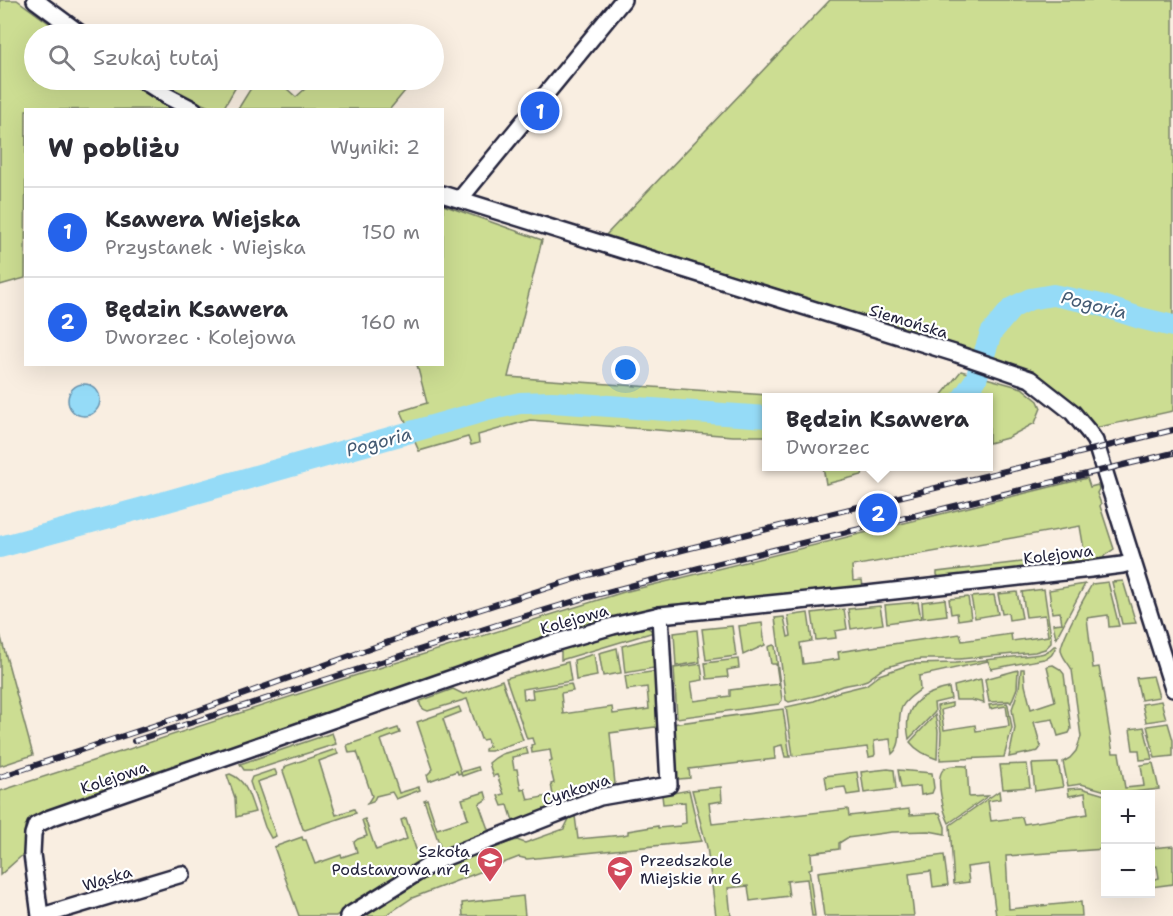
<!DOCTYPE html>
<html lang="pl">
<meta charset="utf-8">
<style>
:root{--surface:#fff;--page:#f7f7f7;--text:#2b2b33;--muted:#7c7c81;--line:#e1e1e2;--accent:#2563eb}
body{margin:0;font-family:"Shantell Sans",sans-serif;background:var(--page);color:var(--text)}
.controls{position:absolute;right:18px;bottom:18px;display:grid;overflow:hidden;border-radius:0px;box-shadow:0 6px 24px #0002}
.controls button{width:54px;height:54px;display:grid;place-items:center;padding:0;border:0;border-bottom:2px solid var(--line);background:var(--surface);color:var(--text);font:30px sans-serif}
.you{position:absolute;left:626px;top:370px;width:21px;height:21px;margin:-15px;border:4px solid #fff;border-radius:50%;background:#1a73e8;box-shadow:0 0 0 9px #1a73e833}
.badge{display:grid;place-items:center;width:39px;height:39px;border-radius:50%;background:var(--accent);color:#fff;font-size:20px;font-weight:700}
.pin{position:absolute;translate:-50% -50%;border:3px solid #fff;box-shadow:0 2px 6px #0006}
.popup{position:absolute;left:762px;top:393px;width:231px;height:78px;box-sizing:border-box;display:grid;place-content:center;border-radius:0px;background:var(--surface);filter:drop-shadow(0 2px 4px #0005);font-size:20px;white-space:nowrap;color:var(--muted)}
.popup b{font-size:22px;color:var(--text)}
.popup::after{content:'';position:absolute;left:50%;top:100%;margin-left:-12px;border:12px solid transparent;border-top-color:var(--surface)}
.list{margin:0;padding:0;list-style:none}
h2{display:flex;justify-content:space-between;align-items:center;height:78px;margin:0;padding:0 24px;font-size:26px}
h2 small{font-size:20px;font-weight:400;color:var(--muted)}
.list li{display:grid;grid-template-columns:39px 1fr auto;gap:18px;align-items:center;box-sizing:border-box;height:90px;padding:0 24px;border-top:2px solid var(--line)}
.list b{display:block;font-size:22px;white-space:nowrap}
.list p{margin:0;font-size:20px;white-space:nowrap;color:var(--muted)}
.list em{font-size:20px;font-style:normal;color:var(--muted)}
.icon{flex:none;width:33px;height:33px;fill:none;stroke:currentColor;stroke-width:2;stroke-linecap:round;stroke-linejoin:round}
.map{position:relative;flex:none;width:1173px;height:916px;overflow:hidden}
.search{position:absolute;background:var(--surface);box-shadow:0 6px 24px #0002;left:24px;top:24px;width:420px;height:66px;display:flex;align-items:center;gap:15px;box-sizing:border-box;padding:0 21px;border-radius:33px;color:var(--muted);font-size:22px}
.panel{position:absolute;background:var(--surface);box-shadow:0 6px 24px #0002;left:24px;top:108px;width:420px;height:258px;border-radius:0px}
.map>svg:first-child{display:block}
.green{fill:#ccdd92;stroke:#778066;stroke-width:1.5}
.water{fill:#95dbf7;stroke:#6791ac;stroke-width:1.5}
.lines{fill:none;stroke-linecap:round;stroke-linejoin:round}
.river{stroke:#95dbf7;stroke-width:22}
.minor-casing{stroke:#22223b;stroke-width:20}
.minor{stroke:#fff;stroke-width:15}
.rail-casing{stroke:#22223b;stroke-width:6}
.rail{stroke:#fff;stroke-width:4;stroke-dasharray:11;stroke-linecap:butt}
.labels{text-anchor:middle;stroke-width:4.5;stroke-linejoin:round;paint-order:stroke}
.street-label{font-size:16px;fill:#22223b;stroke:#fff}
.poi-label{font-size:16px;fill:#22223b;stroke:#fff;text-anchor:end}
.water-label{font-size:18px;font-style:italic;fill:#445a73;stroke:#fff}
</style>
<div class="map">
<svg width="1173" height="916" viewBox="0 0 1173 916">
<rect width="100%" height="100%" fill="#f9eee1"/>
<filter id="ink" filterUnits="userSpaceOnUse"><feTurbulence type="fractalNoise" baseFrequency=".0167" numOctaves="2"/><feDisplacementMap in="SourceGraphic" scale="12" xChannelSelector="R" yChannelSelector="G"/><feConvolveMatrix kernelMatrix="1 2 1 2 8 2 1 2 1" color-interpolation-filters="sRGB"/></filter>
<g filter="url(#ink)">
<g class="green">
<polygon points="0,0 17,0 64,34 34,34 34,80 126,80 170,109 26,110 25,278 0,285"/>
<polygon points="830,0 1173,0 1173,411 1095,428 1032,376 998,359 606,235"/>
<polygon points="185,80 240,80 223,109 214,109 169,90"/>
<polygon points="256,80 277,80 296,97 315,80 414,80 390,109 238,109"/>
<polygon points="443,205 542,240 508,377 795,397 767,398 767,436 733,436 530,420 478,435 479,443 471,445 468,437 419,451 401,411 427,403 417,365 442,364"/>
<polygon points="961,371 1022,388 1038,401 1041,408 1035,423 1007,438 989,443 989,398 940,397"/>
<polygon points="823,467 823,466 868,467 864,468 862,475 826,484"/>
<polygon points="1087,478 1090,487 1098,485 1099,489 1097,493 1101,504 1100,506 1114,549 1104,556 1104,562 1037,569 1037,561 1085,555 1080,526 852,566 853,581 862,580 863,587 695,604 120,788 30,820 25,826 26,852 0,875 0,791 363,673 624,592"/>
<polygon points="1030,561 1031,569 941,579 937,575 937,572"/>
<polygon points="1123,581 1136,623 1122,624 1112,582"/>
<path d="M1108 582 1119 626 1109 627 1108 615 1087 618 1093 668 1099 667 1113 753H1119L1125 788 1144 786 1141 765 1153 763 1159 789 1124 793H1113L1081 784 1068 786 1063 762 1070 758 1076 751 1081 737 1072 670C1069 663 1061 657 1061 649 1062 636 1085 597 1092 584Z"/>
<polygon points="1085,584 1056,638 1053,624 1062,623 1060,612 1052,613 1049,590"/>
<polygon points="1044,589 1051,637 1051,643 1045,649 1035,652 960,659 922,659 907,661 884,668 867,680 858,683 842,686 819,695 789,702 786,700 775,618 784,617 788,637 791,636 788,616 808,613 812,641 800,643 803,664 839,659 838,652 960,634 962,641 1011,634 1012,641 1048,636 1045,615 1026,617 1022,592"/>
<polygon points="1017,592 1022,618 1009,620 1008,613 1002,614 998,594"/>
<polygon points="994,595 998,614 975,618 971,597"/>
<polygon points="968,597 971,618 958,620 957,613 951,614 949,599"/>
<polygon points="945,599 947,615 923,618 922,602"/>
<polygon points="918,602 921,618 887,623 885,605"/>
<polygon points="880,606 883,624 851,629 848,609"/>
<polygon points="844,609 847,629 835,631 836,638 816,640 812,613"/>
<polygon points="762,623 765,645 743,655 739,626"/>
<polygon points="638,625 645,626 654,632 561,660 561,648"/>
<polygon points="732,626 736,656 706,660 702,629"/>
<polygon points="697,630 700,662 676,666 674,633"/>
<polygon points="0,634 33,755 0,766"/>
<polygon points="652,638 654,668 625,673 622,646"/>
<polygon points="773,645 775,646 782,700 779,704 677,718 674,668 701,664 703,680 691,682 694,701 730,696 730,690 779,684 776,664 771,664 768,647"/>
<path d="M1054 646H1056C1053 653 1052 657 1044 659L991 669 988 661 919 676 920 690C913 695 906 699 902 707 895 722 906 742 892 754L890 739 874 741 875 754 874 756 869 757 867 747 793 756 786 707 814 701 838 692 866 685 879 675 911 664 956 663 1033 655C1042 654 1048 653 1054 646Z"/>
<polygon points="617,648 621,673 603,676 599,653"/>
<polygon points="594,654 597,676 576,680 574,660"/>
<polygon points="738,659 739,668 727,670 728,677 707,679 705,663"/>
<polygon points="568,662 571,681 523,689 524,699 533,698 532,690 571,684 573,691 561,693 563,714 612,707 613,714 649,709 647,687 627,690 625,676 657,671 662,732 655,727 610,733 615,784 621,790 442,852 424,800 427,799 437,829 468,819 462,799 485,792 487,799 479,804 489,832 514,824 508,805 502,806 498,796 504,794 497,775 493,776 489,763 495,758 502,754 526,747 528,754 512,757 514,769 517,769 521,790 525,789 528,800 553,795 551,784 554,783 549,762 552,761 550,750 532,753 531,745 534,744 532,738 527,739 506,678"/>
<polygon points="1053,665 1060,669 1064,674 1071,729 1069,733 1058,736 1053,719 1034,722 1041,747 1038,751 1009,757 1015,728 1012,709 1019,688 1021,669 1024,669 1025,685 1031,709 1055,701 1047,666"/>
<polygon points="1018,670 1017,688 1011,703 1009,701 989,702 985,679"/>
<polygon points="1153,676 1159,697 1141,700 1136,678"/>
<polygon points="981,679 984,703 971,700 956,700 954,686"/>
<path d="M502 680 523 740 491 751H485V749L489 746 487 739 482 740 481 739 467 699 428 711C423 710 419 706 420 701L453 689 463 694 467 693Z"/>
<path d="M949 688 951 699 934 703 935 712 909 739C902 706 919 694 949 688Z"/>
<polygon points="1161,701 1166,719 1146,722 1142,704"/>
<polygon points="952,703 952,707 941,710 944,730 975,725 976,731 1009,726 1006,706 990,709 989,705 1007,703 1008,705 1012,728 1004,757 940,760 941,732 937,706"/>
<polygon points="459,707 461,712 443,719 461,772 478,767 479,770 462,776 461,773 458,774 457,771 429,781 427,775 433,769 417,722"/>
<polygon points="783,709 790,757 785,757 782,745 774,747 775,759 689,769 690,778 679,779 677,778 675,772 672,724"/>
<path d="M935 715 938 731 937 759C926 755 917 751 910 742Z"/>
<polygon points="1168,723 1173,740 1173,756 1155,758 1147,726"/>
<polygon points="1144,727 1152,759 1140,760 1139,750 1133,750 1130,729"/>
<polygon points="398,728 400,733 381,740 399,793 419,787 420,790 396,799 392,792 376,796 373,802 367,804 372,796 357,752 349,753 347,745"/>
<polygon points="332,733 336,744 255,770 244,770 240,764"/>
<polygon points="336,749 338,754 319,761 336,815 354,809 356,813 305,830 303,829 283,771 286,766"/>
<polygon points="1058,763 1063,787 1035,791 1032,764"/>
<polygon points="1027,764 1030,787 1003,789 1000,765"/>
<path d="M967 766 969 797 988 796 949 823C944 813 934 776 944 769 950 764 961 766 967 766Z"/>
<polygon points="888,769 894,770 896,789 864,793 861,772"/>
<polygon points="273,770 275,770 277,775 257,782 276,836 271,838 265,827 250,782 252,777"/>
<polygon points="898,770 932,773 934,788 932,793 921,795 920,786 901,788"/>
<polygon points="857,772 860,793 847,795 845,787 827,789 825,776"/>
<path d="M230 774C247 781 249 796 255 812L236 817 235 798 227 775Z"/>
<polygon points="721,787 722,801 709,803 712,824 848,809 849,816 909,809 910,815 940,813 945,827 945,834 929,831 892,832 847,838 839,843 839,849 811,853 812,868 809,869 815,916 812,916 807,879 787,881 789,896 750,901 748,886 728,888 731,916 716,916 707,847 692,790"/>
<polygon points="1081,788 1105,795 1105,849 1006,856 1009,909 1081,902 1082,916 996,916 989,864 967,867 969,882 954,884 950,825 999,791 1000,799 988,801 991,821 1022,817 1024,824 1088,814 1085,793 1069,796 1068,789"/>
<polygon points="689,790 698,830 702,841 527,859 519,857 412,898 385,916 363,916 436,868 463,856 517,840 525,843 564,829 570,817 575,816 578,839 623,835 628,834 628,831 658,826 658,828 680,826 681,824 686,823 685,802 663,804 662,795"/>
<polygon points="406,818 420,862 336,916 299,916 274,847 302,837 303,840 306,840 315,864 341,855 342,857 357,852 354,842 358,839 367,836 362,820 365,819 376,850 407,839 401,820"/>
<polygon points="1173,846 1173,884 1151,887 1151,880 1159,878 1157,866 1151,867 1151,848"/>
<polygon points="944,855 948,885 933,887 931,871 909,874 914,916 824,916 818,872"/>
<polygon points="523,896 525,916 463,916 462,903"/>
</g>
<circle class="water" cx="84" cy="400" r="16"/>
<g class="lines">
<g class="river">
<polyline points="963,398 976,379 991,333 1012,308 1030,299 1053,295 1097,304 1140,318 1173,326"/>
<polyline points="0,547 154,505 488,410 520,403 552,402 767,417"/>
</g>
<g class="minor-casing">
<g id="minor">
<polyline points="35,0 81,34"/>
<polyline points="142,80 167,96 194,110"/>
<polyline points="442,194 957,354 1030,379 1072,412 1088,431 1095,441 1173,689"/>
<polyline points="460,199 623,0"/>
<polyline points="40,916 32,854 33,834 36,825 50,818 547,645 613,626 660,615 867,594 1091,569 1122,565 1133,562"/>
<polyline points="42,916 182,874"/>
<polyline points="348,916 436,861 600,797 669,785 660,615"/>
</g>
</g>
<use href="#minor" class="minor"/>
<g class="rail-casing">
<g id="rail">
<polyline points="134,741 506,622 588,597 699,568 1173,453"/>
<polyline points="0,777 186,715 472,612 588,575 690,548 1173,430"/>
</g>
</g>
<use href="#rail" class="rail"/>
</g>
</g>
<defs>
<g id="school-pin" transform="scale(1.35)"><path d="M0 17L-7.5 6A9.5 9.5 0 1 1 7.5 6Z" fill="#d1495b" stroke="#fff"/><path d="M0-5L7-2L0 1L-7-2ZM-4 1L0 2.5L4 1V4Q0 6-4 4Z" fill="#fff"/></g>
</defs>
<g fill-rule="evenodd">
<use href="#school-pin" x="490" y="860"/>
<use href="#school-pin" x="620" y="869"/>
</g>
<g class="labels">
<g class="street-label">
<text transform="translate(909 321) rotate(17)" y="6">Siemońska</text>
<text transform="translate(1058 554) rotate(-7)" y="6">Kolejowa</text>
<text transform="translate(574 619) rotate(-16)" y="6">Kolejowa</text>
<text transform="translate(114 777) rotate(-19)" y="6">Kolejowa</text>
<text transform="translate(576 789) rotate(-18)" y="6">Cynkowa</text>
<text transform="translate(107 878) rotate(-17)" y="6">Wąska</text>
</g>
<g class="poi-label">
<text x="470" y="857">Szkoła<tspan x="470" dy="18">Podstawowa nr 4</tspan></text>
<text x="640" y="866" text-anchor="start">Przedszkole<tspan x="640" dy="18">Miejskie nr 6</tspan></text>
</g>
<g class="water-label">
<text transform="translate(1094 305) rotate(14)" y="6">Pogoria</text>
<text transform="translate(379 442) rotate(-15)" y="6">Pogoria</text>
</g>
</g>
</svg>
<div class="controls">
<button>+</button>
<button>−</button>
</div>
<div class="you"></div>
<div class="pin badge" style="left:540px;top:111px">1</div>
<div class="pin badge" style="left:878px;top:513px">2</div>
<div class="popup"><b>Będzin Ksawera</b>Dworzec</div>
<div class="search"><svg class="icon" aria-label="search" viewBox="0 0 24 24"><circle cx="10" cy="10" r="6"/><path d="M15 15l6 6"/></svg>Szukaj tutaj</div>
<section class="panel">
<h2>W pobliżu<small>Wyniki: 2</small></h2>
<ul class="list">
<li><span class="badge">1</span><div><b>Ksawera Wiejska</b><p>Przystanek · Wiejska</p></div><em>150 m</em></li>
<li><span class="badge">2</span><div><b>Będzin Ksawera</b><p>Dworzec · Kolejowa</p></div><em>160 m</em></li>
</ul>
</section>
</div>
